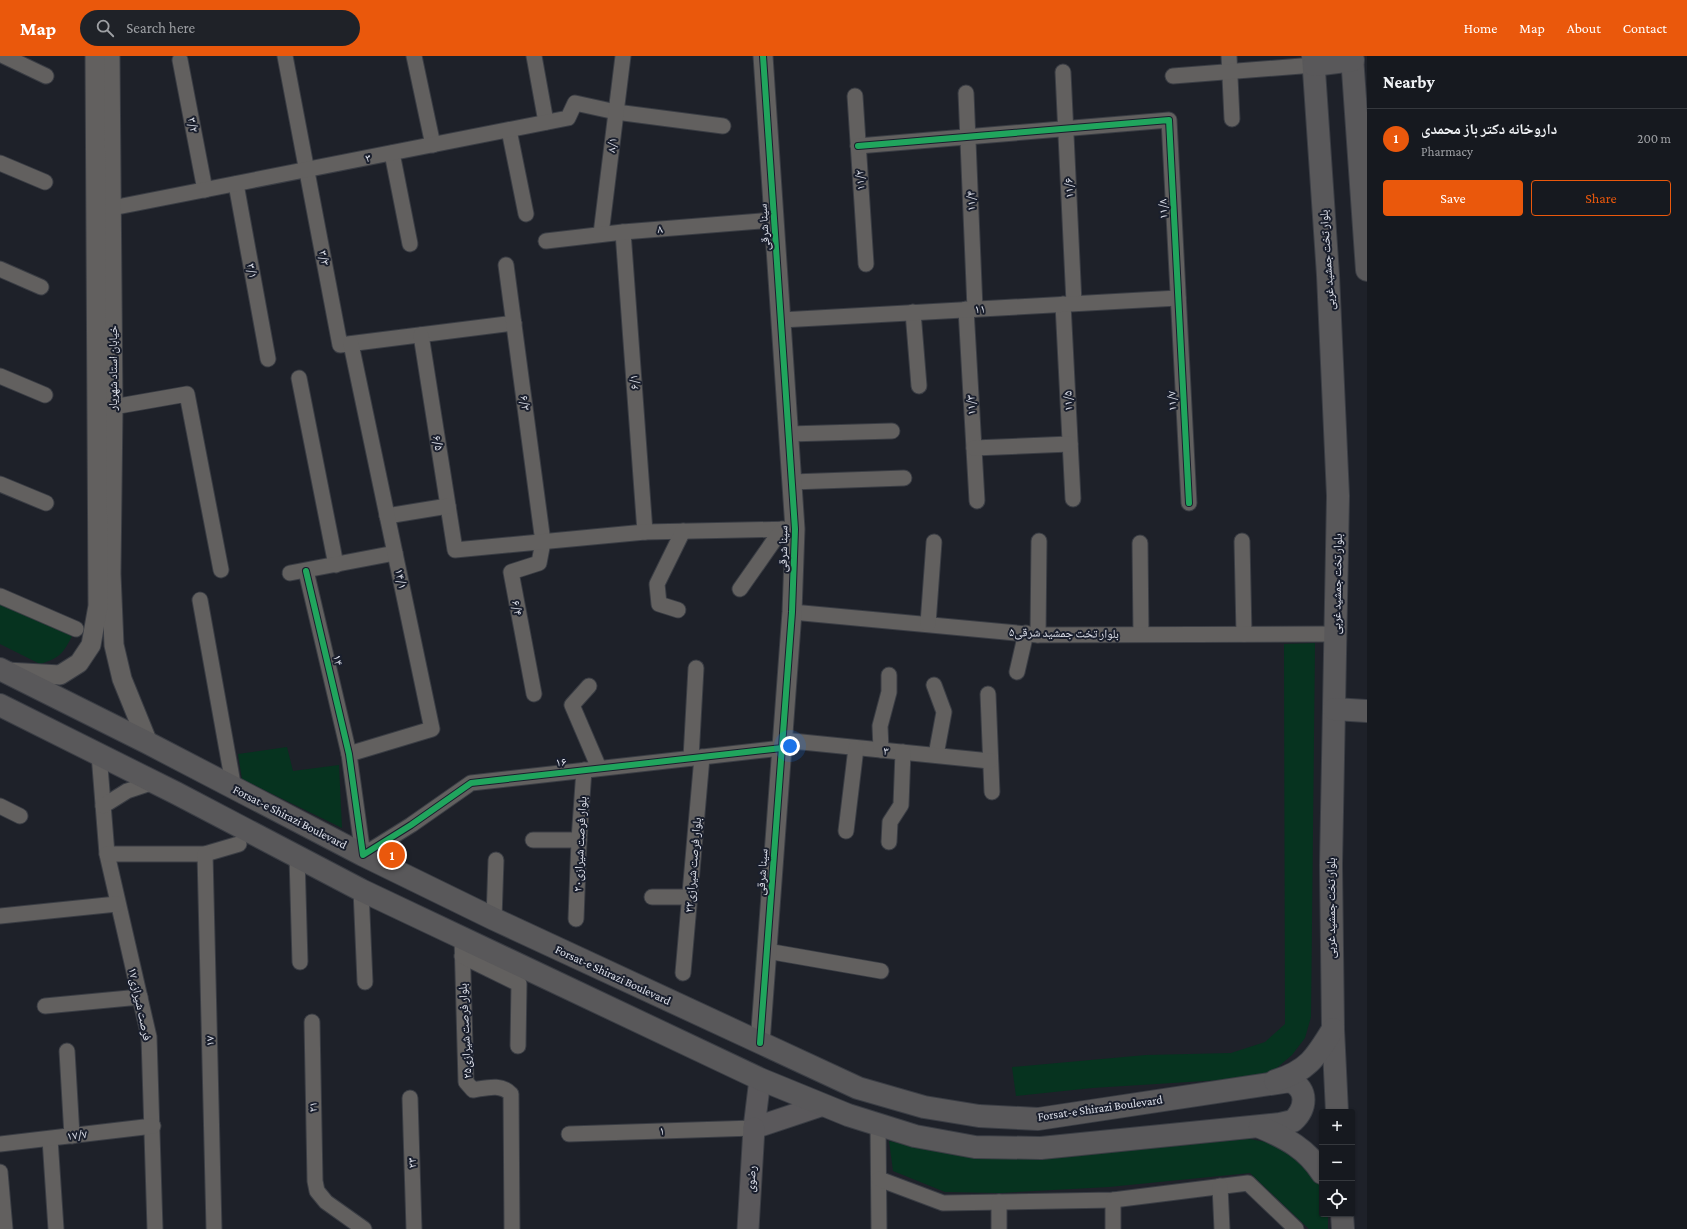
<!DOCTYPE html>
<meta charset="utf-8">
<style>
:root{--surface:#16191f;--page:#1f2228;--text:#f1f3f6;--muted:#9ea0a4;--line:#35383d;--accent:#ea580c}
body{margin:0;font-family:"Crimson Pro","Noto Naskh Arabic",serif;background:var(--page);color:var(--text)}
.controls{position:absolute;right:12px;bottom:12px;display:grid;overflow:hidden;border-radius:4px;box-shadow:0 1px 3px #0004}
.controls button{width:36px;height:36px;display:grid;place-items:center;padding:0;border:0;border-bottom:1px solid var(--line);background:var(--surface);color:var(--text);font:20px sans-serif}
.you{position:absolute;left:790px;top:690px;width:14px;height:14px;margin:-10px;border:3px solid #fff;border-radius:50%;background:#1a73e8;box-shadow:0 0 0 6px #1a73e833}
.badge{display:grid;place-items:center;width:26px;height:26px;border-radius:50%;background:var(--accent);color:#fff;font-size:13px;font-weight:700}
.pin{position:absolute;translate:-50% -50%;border:2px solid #fff;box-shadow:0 1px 4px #0006}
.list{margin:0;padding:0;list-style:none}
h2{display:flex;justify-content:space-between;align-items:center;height:52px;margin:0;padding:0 16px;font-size:17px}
h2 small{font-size:13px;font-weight:400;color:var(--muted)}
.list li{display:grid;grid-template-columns:26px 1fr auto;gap:12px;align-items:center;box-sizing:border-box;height:60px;padding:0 16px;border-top:1px solid var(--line)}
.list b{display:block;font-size:15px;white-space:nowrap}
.list p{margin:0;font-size:13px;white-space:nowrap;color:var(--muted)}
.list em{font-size:13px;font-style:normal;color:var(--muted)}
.actions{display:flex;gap:8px;padding:12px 16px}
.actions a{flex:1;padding:9px 0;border:1px solid var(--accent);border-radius:4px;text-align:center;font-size:14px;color:var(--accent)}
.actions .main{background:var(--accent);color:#fff}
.icon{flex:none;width:22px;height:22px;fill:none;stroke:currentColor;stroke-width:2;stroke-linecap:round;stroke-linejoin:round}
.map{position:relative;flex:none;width:1367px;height:1173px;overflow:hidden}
header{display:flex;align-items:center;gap:24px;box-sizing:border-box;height:56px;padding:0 20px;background:var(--accent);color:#fff}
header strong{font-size:19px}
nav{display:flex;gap:22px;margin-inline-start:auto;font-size:14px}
.search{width:280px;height:36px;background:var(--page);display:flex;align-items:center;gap:10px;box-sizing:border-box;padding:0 14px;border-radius:22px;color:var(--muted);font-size:15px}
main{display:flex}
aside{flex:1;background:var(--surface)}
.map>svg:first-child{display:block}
.green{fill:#06331f}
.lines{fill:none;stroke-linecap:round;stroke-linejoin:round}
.minor-casing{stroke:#3a3d44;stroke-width:17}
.tertiary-casing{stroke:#3a3d44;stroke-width:21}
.secondary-casing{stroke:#3a3d44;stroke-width:23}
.primary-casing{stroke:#3a3d44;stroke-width:24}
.minor{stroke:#62605f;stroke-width:15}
.tertiary{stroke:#62605f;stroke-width:19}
.secondary{stroke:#5a585b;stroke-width:21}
.primary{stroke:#59585a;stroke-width:22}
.cycleway-casing{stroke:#1a1f2d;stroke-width:8}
.cycleway{stroke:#20a55d;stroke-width:6}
.labels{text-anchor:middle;stroke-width:4;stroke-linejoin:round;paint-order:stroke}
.street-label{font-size:12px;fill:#e0e3ed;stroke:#1a1f2d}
</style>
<header>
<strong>Map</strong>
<div class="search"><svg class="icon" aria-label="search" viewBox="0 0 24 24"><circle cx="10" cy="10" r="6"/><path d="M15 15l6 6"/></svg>Search here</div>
<nav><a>Home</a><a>Map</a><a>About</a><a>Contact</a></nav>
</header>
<main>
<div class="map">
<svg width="1367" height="1173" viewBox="0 0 1367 1173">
<rect width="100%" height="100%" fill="#1e2129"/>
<g class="green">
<path d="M0 548 72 580C63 598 59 602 40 608L0 588Z"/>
<polygon points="1315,587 1311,961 1305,982 1292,999 1272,1016 1253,1022 1092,1032 1016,1040 1012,1011 1146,999 1231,997 1265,986 1285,968 1284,588"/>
<polygon points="287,691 293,715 339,709 342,772 242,723 238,698"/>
<polygon points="1249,1083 1272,1087 1290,1093 1315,1120 1322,1136 1322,1158 1328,1158 1328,1173 1309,1173 1250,1117 1109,1131 1000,1137 945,1136 893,1115 889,1085 913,1090 1042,1102"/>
</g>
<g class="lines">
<g class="minor-casing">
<g id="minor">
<polyline points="4,0 46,20"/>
<polyline points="285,0 340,289 514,267"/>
<polyline points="414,0 433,89"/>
<polyline points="534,0 546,66"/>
<polyline points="1229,0 1232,63"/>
<polyline points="180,4 205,134"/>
<polyline points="1063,16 1074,247"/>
<polyline points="1173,20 1314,9"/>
<polyline points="966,37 975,253"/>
<polyline points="855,40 866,208"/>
<polyline points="509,74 526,158"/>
<polyline points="858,90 1169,64 1189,447"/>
<polyline points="392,97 410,188"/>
<polyline points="0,107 45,126"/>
<polyline points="236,128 268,303"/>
<polyline points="112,152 568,62 575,47 616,56 723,70"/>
<polyline points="623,176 645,476"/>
<polyline points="601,178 623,0"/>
<polyline points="546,185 623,176 774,164"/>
<polyline points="506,209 543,486 539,507 511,516 534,638"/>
<polyline points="0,213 41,231"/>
<polyline points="1063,248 1073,443"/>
<polyline points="966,253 977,445"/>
<polyline points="913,256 919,330"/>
<polyline points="781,264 1178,242"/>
<polyline points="421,279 455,494 645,476 795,473"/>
<polyline points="0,320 45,339"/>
<polyline points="299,322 336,509"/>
<polyline points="113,351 187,338 221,514"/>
<polyline points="789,378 892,375"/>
<polyline points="974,392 1070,388"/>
<polyline points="792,426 904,422"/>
<polyline points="0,428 46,447"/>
<polyline points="387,460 448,450"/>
<polyline points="1242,485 1244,578"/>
<polyline points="1140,487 1141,578"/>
<polyline points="306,515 349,698 363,799 411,769 471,727 782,692"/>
<polyline points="290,517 395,497"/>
<polyline points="740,533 782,473"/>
<polyline points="0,540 76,573"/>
<polyline points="200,544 234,733"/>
<polyline points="678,554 659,548 657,528 683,475"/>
<polyline points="792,556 1038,579 1336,578"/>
<polyline points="928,568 934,486"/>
<polyline points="1038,579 1039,485"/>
<polyline points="1017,616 1026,577"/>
<polyline points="934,629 944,656 936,699"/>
<polyline points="589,630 572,649 599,712"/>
<polyline points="988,638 992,736"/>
<polyline points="782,684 990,705"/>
<polyline points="881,694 880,670 889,636 889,619"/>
<polyline points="99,698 107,798 149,981 155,1173"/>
<polyline points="349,698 432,673 351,288"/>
<polyline points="691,702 696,612"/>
<polyline points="0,750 20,760"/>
<polyline points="103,750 127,735 154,726"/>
<polyline points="846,775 856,692"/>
<polyline points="533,784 579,784"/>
<polyline points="889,786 890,766 901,749 903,696"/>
<polyline points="107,798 205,798 239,788"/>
<polyline points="205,798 214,1173"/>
<polyline points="297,801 300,906"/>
<polyline points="361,834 365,926"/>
<polyline points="652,841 690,841"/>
<polyline points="0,860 117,848"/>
<polyline points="494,863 496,804"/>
<polyline points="576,863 579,784 584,714"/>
<path d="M462 882 466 1026 473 1034C486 1032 501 1027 511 1038L512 1173"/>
<polyline points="767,895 881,915"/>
<polyline points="462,900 519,928 518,990"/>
<polyline points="683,917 702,701"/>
<polyline points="45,950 140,941"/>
<polyline points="312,966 315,1125 317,1135 326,1146 364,1173"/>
<polyline points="67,995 72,1080"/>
<polyline points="410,1042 414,1173"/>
<polyline points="878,1069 879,1173"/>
<polyline points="569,1078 754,1072"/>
<polyline points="50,1083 56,1173"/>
<polyline points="0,1088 153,1070"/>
<polyline points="0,1116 5,1173"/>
<polyline points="879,1123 943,1147 1113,1144 1248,1127 1296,1173"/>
<polyline points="1220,1130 1222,1173"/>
<polyline points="1113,1144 1113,1173"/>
<polyline points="999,1146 999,1173"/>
</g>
</g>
<g class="tertiary-casing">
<g id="tertiary">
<polyline points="110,0 113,351 111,518 114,589 122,623 148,687"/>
<polyline points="7,616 60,619 79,607 91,589 98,550 95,0"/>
<polyline points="760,987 792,556 795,473 763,0"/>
</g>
</g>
<g class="secondary-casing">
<g id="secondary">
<polyline points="760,1023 754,1072 823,1049"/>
<polyline points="748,1173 754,1072"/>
</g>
</g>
<g class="primary-casing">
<g id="primary">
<polyline points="1313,0 1328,219 1338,440 1331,809 1333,973 1337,1056"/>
<polyline points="1352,0 1367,214"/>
<polyline points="1314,9 1353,4"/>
<path d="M0 613 148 687 363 799 494 863 858 1032 924 1051 979 1060 1038 1063 1290 1025C1309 1033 1306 1053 1293 1065L1280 1068 1041 1092 975 1091 915 1080 848 1059 760 1023 361 834 176 737 0 649"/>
<polyline points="1334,653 1367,655"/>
<path d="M1275 1025C1308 1015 1316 1001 1333 973"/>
<path d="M1260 1071C1286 1082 1307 1093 1322 1117"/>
<polyline points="1342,1158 1343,1173"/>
</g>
</g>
<use href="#minor" class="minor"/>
<use href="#tertiary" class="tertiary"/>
<use href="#secondary" class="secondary"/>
<use href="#primary" class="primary"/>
<g class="cycleway-casing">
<g id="cycleway">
<polyline points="858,90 1169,64 1189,447"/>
<polyline points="306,515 349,698 363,799 411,769 471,727 782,692"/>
<polyline points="760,987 792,556 795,473 763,0"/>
</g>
</g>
<use href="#cycleway" class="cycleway"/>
</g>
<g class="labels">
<g class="street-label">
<text transform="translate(193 69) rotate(79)" y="4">۳/۲</text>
<text transform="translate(612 89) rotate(-83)" y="4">۸/۱</text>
<text transform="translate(368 102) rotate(-11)" y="4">۳</text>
<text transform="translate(860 124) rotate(-94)" y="4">۱۱/۲</text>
<text transform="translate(1069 132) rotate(-93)" y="4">۱۱/۶</text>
<text transform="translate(971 145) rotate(-92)" y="4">۱۱/۴</text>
<text transform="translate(1163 153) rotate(-93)" y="4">۱۱/۸</text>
<text transform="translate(764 171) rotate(-94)" y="4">سینا شرقی</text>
<text transform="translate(660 173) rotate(-5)" y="4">۸</text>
<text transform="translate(324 202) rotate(79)" y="4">۳/۳</text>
<text transform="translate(1327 204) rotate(-94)" y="4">بلوار تخت جمشید غربی</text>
<text transform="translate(252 215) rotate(79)" y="4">۳/۱</text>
<text transform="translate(980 253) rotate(-3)" y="4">۱۱</text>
<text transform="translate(113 312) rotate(-90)" y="4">خیابان استاد شهریار</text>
<text transform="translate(634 326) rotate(-94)" y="4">۶/۱</text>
<text transform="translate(1068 345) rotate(-93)" y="4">۱۱/۵</text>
<text transform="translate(1172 345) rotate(-93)" y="4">۱۱/۷</text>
<text transform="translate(525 347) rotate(82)" y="4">۶/۳</text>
<text transform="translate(971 349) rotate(-93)" y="4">۱۱/۳</text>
<text transform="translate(438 387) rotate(81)" y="4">۶/۵</text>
<text transform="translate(783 493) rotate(-89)" y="4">سینا شرقی</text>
<text transform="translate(401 523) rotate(78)" y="4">۱۴/۱</text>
<text transform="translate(1337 528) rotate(-89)" y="4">بلوار تخت جمشید غربی</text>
<text transform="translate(517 552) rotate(79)" y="4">۶/۴</text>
<text transform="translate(1064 577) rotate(1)" y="4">بلوار تخت جمشید شرقی۵</text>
<text transform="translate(338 604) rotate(77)" y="4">۱۴</text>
<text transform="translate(886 695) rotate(5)" y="4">۳</text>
<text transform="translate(561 706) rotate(-6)" y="4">۱۶</text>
<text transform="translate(290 761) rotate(27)" y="4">Forsat-e Shirazi Boulevard</text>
<text transform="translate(580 788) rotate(-87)" y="4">بلوار فرصت شیرازی۲۰</text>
<text transform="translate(693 809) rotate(-85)" y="4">بلوار فرصت شیرازی۲۲</text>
<text transform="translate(762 816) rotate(-86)" y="4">سینا شرقی</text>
<text transform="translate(1331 852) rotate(-90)" y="4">بلوار تخت جمشید غربی</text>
<text transform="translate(613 919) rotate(25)" y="4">Forsat-e Shirazi Boulevard</text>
<text transform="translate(140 948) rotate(78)" y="4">۱۷فرصت شیرازی</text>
<text transform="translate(465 975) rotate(-93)" y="4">بلوار فرصت شیرازی۲۵</text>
<text transform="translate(210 985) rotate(-91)" y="4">۱۷</text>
<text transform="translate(313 1051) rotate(-91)" y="4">۲۱</text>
<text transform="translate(1100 1052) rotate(-8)" y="4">Forsat-e Shirazi Boulevard</text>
<text transform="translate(662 1075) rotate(-2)" y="4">۱</text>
<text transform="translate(77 1079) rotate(-7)" y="4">۱۷/۷</text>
<text transform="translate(412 1107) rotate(-92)" y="4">۲۳</text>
<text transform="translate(751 1123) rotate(-86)" y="4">رضوی</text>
</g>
</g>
</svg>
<div class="controls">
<button>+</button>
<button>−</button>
<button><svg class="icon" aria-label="locate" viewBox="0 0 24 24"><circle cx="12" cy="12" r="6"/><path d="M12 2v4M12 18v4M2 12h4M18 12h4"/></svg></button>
</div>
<div class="you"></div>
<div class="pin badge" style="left:392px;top:799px">1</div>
</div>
<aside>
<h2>Nearby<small></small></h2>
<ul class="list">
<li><span class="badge">1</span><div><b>داروخانه دکتر باز محمدی</b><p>Pharmacy</p></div><em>200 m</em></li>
</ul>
<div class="actions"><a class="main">Save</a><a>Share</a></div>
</aside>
</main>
